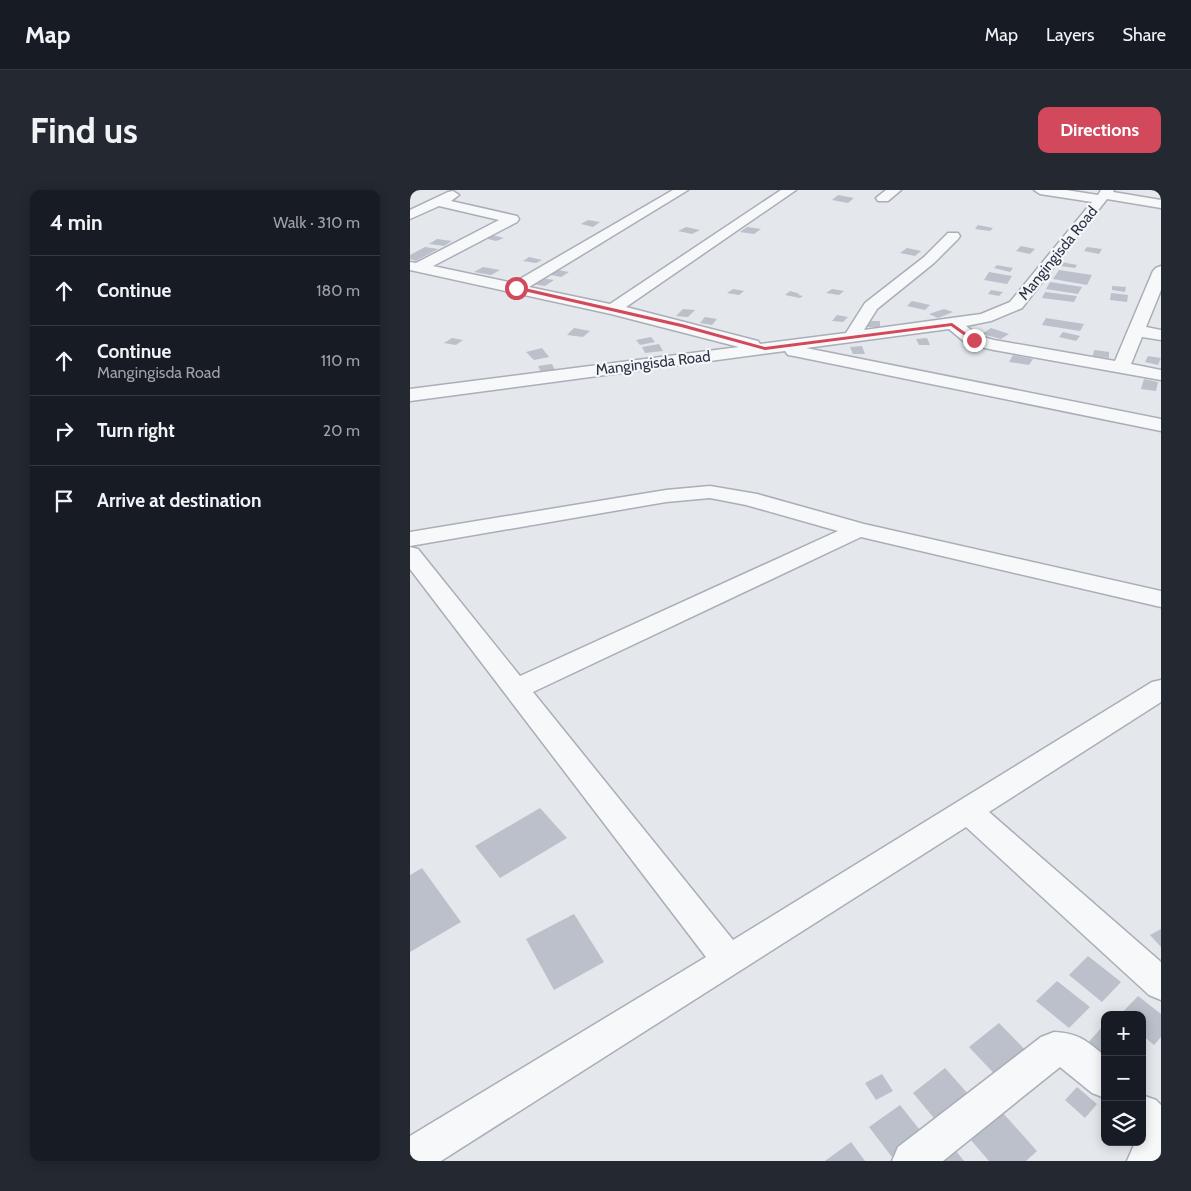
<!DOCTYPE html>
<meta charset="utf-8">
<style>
:root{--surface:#171b24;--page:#242831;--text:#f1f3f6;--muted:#9ea1a6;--line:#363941;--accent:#d1495b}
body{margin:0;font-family:Cabin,sans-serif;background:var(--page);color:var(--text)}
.controls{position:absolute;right:15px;bottom:15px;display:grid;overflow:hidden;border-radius:10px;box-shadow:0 2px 12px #0003}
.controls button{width:45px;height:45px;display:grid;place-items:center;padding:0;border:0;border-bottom:1px solid var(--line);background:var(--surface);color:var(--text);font:25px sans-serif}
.stop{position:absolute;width:15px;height:15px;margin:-11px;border:4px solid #d1495b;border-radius:50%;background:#fff}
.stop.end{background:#d1495b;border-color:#fff;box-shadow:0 1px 5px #0008}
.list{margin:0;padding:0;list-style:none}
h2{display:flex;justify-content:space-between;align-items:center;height:65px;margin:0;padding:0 20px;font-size:21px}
h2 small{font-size:16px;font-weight:400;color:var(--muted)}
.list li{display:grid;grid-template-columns:32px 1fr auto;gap:15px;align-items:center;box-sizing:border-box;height:70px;padding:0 20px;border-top:1px solid var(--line)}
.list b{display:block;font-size:19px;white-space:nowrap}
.list p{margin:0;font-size:16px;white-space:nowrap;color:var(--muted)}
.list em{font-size:16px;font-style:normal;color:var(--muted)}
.icon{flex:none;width:28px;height:28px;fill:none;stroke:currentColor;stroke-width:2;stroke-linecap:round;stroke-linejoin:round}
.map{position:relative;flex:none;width:751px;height:971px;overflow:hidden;border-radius:10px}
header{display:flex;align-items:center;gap:30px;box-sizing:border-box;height:70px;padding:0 25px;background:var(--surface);border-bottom:1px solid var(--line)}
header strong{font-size:24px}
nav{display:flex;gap:28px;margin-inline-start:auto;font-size:18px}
.intro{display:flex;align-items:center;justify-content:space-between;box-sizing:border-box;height:120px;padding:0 30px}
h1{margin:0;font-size:35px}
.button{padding:12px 22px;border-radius:10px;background:var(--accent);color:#fff;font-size:18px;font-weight:700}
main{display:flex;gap:30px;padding:0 30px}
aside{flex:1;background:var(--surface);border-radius:10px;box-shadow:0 2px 12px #0003}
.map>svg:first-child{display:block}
.building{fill:#bbc0ca}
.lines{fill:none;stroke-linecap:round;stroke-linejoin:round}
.minor-casing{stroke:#a9aeb7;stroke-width:3}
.minor{fill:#f7f8fa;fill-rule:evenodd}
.route{fill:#d1495b}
.labels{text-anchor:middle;stroke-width:4.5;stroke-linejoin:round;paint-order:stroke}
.far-street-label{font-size:15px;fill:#2b3445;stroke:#f4f6f9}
</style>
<header>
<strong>Map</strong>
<nav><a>Map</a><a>Layers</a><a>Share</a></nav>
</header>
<div class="intro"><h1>Find us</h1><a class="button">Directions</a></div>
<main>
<aside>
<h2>4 min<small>Walk · 310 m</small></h2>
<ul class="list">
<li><svg class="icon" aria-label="ahead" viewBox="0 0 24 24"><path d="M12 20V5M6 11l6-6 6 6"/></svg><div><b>Continue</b></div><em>180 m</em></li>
<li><svg class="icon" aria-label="ahead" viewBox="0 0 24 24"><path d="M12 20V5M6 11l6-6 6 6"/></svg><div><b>Continue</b><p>Mangingisda Road</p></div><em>110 m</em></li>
<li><svg class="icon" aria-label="right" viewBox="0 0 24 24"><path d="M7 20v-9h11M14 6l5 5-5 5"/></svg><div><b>Turn right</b></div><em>20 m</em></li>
<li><svg class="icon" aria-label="arrive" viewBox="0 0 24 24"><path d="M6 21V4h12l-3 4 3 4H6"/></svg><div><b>Arrive at destination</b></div></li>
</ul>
</aside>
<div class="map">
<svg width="751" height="971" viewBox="0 0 751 971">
<rect width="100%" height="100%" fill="#e4e7ec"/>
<g class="building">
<polygon points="428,5 444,8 438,13 422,10"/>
<polygon points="178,30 190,32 183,37 171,34"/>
<polygon points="568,35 583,38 580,41 565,39"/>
<polygon points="276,37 290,40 282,44 268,41"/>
<polygon points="337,37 351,39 344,44 330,42"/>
<polygon points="82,45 94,48 86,51 74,48"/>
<polygon points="27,49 42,51 34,56 19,54"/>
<polygon points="611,56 625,59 620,64 606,61"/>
<polygon points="15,57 28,59 6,71 0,69 0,65"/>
<polygon points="677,57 692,59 689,64 674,61"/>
<polygon points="497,58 511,61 505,66 490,63"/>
<polygon points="119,67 132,70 126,73 113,71"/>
<polygon points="652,72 667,75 665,78 650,76"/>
<polygon points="587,75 603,78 600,82 584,78"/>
<polygon points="73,77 90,80 81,85 64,82"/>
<polygon points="148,80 159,82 151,87 141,85"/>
<polygon points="649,80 682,85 677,95 643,89"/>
<polygon points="579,82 602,86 597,94 574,90"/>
<polygon points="131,88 144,90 135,96 122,94"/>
<polygon points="640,92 672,97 668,104 636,99"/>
<polygon points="702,96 716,97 715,102 702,100"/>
<polygon points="323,99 334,101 329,105 317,103"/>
<polygon points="422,99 434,101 429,105 416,103"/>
<polygon points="581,100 593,102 589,106 578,104"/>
<polygon points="380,101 390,104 388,105 393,106 390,108 375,105"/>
<polygon points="635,102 667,106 664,112 632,108"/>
<polygon points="701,103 718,105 717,112 700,110"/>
<polygon points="502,111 520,115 515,120 497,116"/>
<polygon points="273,119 285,120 278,127 266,126"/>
<polygon points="534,119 543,122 528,128 519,124"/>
<polygon points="427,125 438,127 433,132 422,131"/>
<polygon points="295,127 307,129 302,135 290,133"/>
<polygon points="636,128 674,134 670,141 632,135"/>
<polygon points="456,131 470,131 470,137 457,137"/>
<polygon points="164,138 180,141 173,147 157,145"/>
<polygon points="581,138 599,144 591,149 572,144"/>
<polygon points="653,142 670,146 666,151 649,147"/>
<polygon points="241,147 245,152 230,155 226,150"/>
<polygon points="42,148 53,150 46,155 34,153"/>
<polygon points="517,148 520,155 509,155 506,149"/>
<polygon points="249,154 253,161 235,163 232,157"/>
<polygon points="452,156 455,164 443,164 440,157"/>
<polygon points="132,158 139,167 124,170 116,162"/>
<polygon points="684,160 699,162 699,168 683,166"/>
<polygon points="603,165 623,169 619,175 599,172"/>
<polygon points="738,166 751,168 748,175 735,172"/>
<polygon points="142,174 145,180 131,182 128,176"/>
<polygon points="734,189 748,192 746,201 731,199"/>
<polygon points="130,618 157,648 90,688 65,656"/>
<polygon points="12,678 51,732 0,762 0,685"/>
<polygon points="164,724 194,772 144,800 116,749"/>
<polygon points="751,739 751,757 740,745"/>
<polygon points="678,766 711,792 692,812 659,785"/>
<polygon points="647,791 680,817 659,838 626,811"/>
<polygon points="728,806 751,824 751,847 744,855 732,845 732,825 710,825"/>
<polygon points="589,833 622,867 592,892 559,857"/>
<polygon points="694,835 695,836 695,875 674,857"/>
<polygon points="535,878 567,914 534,940 503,903"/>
<polygon points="472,884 483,901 466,910 455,893"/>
<polygon points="667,897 687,914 675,928 655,910"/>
<polygon points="490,915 513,944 482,967 459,937"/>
<polygon points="592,922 627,961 616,971 579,971 560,949"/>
<polygon points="441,952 455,971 415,971"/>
<polygon points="546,961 554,971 534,971"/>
</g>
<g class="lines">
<g class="minor-casing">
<g id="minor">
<polygon points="263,0 278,0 119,97 200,114 371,0 386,0 216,117 348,151 350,154 436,143 455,113 514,67 538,43 548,43 550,46 548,49 524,73 467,119 454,140 571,124 600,112 682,12 630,4 624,0 656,0 688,5 691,0 704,0 703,2 751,10 751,18 697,9 612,118 581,131 556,136 569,146 584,150 705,171 743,81 746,78 751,76 751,100 736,137 751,140 751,150 732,147 721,174 751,180 751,190 584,160 557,154 539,139 396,158 751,229 751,241 384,166 378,165 375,161 0,211 0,199 329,157 201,124 0,80 0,72 6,73 89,30 29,16 0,29 0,20 38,2 43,1 49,5 41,11 107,26 109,29 107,32 23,76 103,93"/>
<polygon points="476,0 491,0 478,11 468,11 466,8"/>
<polygon points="300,296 347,304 454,334 751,401 751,417 451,347 123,502 323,750 742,492 751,490 751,512 579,622 751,772 751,810 739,805 556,637 31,971 0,971 0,946 296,767 0,379 0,357 8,359 110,486 428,341 336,315 300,308 256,312 0,356 0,342 256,300"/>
<path d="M644 842C668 843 677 851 695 866V908L682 903 650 877 533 971H482L488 957 631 847Z"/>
<polygon points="732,905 746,910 751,915 751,971 717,971 723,957 728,952 732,952"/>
</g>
</g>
<use href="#minor" class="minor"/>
</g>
<polygon class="route" points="106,96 272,134 355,157 542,133 566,150 562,151 541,136 355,160 271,137 105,99"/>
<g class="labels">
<g class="far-street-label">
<text transform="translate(648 63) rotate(-51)" y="5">Mangingisda Road</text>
<text transform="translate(243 173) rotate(-7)" y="5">Mangingisda Road</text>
</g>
</g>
</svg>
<div class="controls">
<button>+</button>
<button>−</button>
<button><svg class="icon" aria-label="layers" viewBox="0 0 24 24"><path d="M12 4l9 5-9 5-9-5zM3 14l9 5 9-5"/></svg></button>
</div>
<div class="stop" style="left:106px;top:98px"></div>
<div class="stop end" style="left:564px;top:150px"></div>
</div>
</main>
